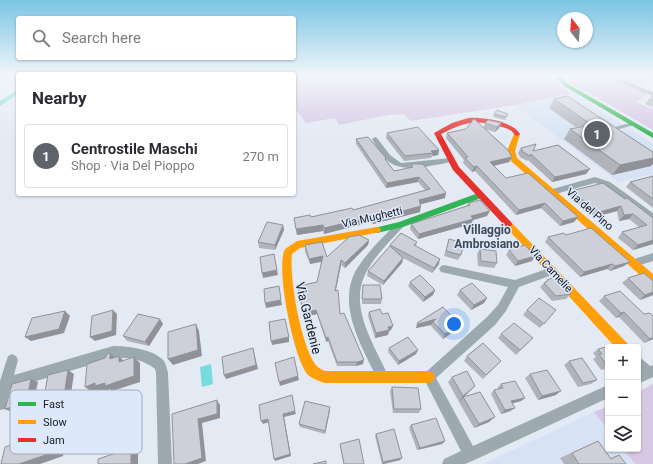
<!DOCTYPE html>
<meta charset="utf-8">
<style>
:root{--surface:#fff;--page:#f7f7f7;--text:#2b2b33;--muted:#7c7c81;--line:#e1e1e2;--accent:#5e636a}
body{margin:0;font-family:Roboto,sans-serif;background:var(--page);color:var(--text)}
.controls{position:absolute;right:12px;bottom:12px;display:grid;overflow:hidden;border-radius:4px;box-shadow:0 1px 3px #0004}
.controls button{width:36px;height:36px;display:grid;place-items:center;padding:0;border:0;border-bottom:1px solid var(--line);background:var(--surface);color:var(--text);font:20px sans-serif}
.compass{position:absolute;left:557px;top:12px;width:36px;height:36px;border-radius:50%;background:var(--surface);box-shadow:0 1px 3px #0004;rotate:343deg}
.you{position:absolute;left:454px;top:324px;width:14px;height:14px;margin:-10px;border:3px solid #fff;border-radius:50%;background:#1a73e8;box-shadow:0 0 0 6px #1a73e833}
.badge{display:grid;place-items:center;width:26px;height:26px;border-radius:50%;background:var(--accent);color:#fff;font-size:13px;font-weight:700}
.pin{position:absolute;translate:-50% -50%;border:2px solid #fff;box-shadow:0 1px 4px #0006}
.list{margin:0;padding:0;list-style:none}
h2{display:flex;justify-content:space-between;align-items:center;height:52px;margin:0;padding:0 16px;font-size:17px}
h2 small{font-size:13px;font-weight:400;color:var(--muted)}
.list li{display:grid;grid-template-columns:26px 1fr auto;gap:12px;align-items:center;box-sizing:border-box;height:64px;margin:0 8px 8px;padding:0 8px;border:1px solid var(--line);border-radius:4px}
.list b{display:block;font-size:15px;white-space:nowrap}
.list p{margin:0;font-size:13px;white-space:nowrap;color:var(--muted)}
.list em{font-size:13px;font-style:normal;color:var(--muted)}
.icon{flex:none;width:22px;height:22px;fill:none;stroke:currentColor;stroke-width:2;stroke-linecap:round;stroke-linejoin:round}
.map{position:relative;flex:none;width:653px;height:464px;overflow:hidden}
.search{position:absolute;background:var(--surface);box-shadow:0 1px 3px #0004;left:16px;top:16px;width:280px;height:44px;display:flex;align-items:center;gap:10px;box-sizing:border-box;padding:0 14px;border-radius:4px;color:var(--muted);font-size:15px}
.panel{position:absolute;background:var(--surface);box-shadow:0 1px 3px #0004;left:16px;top:72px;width:280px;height:124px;border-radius:4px}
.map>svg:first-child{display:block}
.built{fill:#d7e3f5}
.green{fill:#d6c7e4}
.water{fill:#76dbdd}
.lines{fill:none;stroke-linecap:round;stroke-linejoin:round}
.canal{fill:#76dbdd;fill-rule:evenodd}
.lane{stroke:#9da9b0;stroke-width:3}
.street{fill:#9da9b0;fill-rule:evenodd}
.fast{fill:#30b455;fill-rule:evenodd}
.slow{fill:#ff9f0a;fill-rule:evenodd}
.jam{fill:#e5322d;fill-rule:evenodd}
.wall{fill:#b1b3bb}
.shaded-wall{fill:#909298}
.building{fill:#ced0d9;stroke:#909298}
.labels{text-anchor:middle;stroke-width:3;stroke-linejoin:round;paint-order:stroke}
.street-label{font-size:11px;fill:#161a20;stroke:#dde9fa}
.neighbourhood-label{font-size:12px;font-weight:bold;fill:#404a57;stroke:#dde9fa}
.near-street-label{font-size:13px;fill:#161a20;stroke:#dde9fa}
.key{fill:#dde9fa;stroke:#a1abb9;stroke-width:1}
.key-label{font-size:11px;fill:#161a20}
</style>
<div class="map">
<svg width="653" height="464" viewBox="0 0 653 464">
<rect width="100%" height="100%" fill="#e3eaf4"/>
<g class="built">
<polygon points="571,93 653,144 653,174 618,182 515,105"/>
<polygon points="594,412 608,430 608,449 623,449 635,464 483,464"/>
</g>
<g class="green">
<polygon points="311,75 545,75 571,93 515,105 411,121 403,114 388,115 339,125 335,118 306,123 294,107 294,95 295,95 294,77"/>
<path d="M566 75H629L653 78V82L632 84 633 88 648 93 636 102 653 109V130L588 92C578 91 571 84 566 75Z"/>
<polygon points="653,384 653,464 635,464 623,449 638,449 638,392"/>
<polygon points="608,406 608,430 594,412"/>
</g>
<polygon class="water" points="211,364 213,384 202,387 200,367"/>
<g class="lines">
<polygon class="canal" points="18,89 18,94 0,106 0,101"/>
<polyline class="lane" points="617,128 632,124"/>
<g class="street">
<polygon points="613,76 653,92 653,96 611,79 611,77"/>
<path d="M375 137 377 138 390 155 401 163 451 158 455 160 451 162C434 165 402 174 388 161 381 155 377 147 372 139Z"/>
<polygon points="595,177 610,182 653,213 653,220 604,186 595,183 552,195 548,192 549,190"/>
<path d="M400 222 403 223 404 225 403 227C366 267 346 284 371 340 376 352 383 364 388 376L386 380 382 382 378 380C363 349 337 307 355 272 366 253 382 238 397 223Z"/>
<polygon points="653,253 653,261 634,267 631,266 629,263 631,260"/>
<polygon points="444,265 515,280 552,267 555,268 557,271 555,274 519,287 506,311 495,325 436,378 473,446 608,385 608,398 470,462 465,464 442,464 444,459 461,451 423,377 425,373 487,317 498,305 508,287 441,272 439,269 441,266"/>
<path d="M113 346C127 346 154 349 164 361 166 364 167 369 168 373L172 464H158L156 373 155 369C143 359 128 357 113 358L10 389 5 409 0 410V381L8 356 12 354 16 356 18 360 14 375Z"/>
<polygon points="638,357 642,359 650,366 653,365 653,377 638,384"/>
</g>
<g class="fast">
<polygon points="554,75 560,75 568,84 653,133 653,138 564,86"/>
<polygon points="645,75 653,75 653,78 646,76"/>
<polygon points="481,192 485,195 484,197 403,227 377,233 373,230 374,228 399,222"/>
</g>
<g class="slow">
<polygon points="517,132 520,134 515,151 517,158 653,274 653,284 649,283 511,161 507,151 514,134"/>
<polygon points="508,221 511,222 627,343 629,347 615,347 505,226 504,224 505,222"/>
<path d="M377 227 380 228 381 230 380 232 300 248 292 254C289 278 301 344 315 364 318 368 321 369 325 371H429L433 373 435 377 433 381 429 383H325C319 381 313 379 308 375 294 360 275 268 285 249L297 241Z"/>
</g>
<path class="jam" d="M468 118C482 117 513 121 520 134L517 136 515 135C511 129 505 128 499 126 474 119 463 123 441 134L459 167 511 222 512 224 511 226H505L453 170 434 133 452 123Z"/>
</g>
<g class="wall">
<polygon points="567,96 651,166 612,175 564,139 570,129 577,128 549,108 554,99"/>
<polygon points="653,96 653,107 645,104 649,99"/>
<polygon points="494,114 508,114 505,120 493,117"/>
<polygon points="474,119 483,128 485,123 488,120 501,123 499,128 495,132 484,129 508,150 512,157 509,162 494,166 506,178 528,173 578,217 574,222 560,226 541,208 516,215 475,171 472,172 463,163 464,160 446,138 447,133 466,129"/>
<polygon points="387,133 439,150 438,155 432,156 431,158 404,161 386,138"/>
<polygon points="356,139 386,158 386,160 394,171 410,168 411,164 445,198 420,204 420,212 373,224 371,222 324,234 323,231 297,235 294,218 311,217 353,210 425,190 418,182 386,188 356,144"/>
<polygon points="521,148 533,151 586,174 552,182 528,160 527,161 520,157 518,153"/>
<polygon points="653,176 653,208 626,187 630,182"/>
<polygon points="571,191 625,199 653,218 653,244 633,250 618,238 622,232 639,227 629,219 619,221 617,211 595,217 568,196"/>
<polygon points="468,203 487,216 473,220 471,224 418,239 410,229 411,224 467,206"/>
<polygon points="283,225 284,230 275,250 259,248 258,242"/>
<polygon points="401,233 417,242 416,246 439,264 432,273 401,257 403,258 402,263 383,285 367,276 368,271"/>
<polygon points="566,235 624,266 610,271 607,269 580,277 545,242 548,237"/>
<polygon points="449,239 461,255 458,260 444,256"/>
<polygon points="369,240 368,245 345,268 341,265 335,290 340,314 363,364 356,366 337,366 328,341 326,342 317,314 304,317 298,286 317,282 322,262 310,264 305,251 305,245 327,257"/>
<polygon points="480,249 497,263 494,268 478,266 477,254"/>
<polygon points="509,250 535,256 532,261 515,266 506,255"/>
<polygon points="628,278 653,281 653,295 640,300 622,283"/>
<polygon points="547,280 571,294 566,299 552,301 540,287"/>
<polygon points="410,282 435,290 433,295 423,302 408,286"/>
<polygon points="363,285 382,299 381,304 362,304"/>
<polygon points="460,290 487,298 484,303 471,310 457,295"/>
<polygon points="604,296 644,314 653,316 653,339 644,343 619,317 616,318 599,301"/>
<polygon points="443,307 457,329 443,339 431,326 431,325 416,328 416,327 417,323"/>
<polygon points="527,310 556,310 540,328 523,315"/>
<polygon points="369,312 382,314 391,330 389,331 388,335 375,338 368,316"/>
<polygon points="163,324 149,346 127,341 123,336"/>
<polygon points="501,334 529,342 516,355 498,338"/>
<polygon points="608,347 608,368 601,370 593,359 596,357 593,353 598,349"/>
<polygon points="389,348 418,350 416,354 398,365 388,352"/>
<polygon points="467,356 501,361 483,379 464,361"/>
<polygon points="569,361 597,380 591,384 578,387 564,365"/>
<polygon points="530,374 556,395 538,400 525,378"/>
<polygon points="452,377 475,386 464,396 489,422 474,428 459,402 461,400 459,402 448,382"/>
<polygon points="501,384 525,398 521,401 512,403 515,408 510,411 501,414 491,394 494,390 498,389 497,388"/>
<polygon points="392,387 421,409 419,413 393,413 390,391"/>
<polygon points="330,410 325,434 300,427 299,424"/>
<polygon points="411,425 445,441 442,444 417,450 409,428"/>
<polygon points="376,434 400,460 385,464 382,464 375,436"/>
<polygon points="598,441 610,458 619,455 626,464 564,464 560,458"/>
<polygon points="340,444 364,464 344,464 340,446"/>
</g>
<g class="shaded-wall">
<polygon points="501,123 499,128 495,132 497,127"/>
<polygon points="439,150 438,155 432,156 433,153 431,151"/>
<polygon points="512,157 509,162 488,167 490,162"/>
<polygon points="653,158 653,164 651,166 612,175 620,165"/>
<polygon points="477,166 475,171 472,172 474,167"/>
<polygon points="590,169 586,174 552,182 555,177"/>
<polygon points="419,177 418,182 386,188 387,183"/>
<polygon points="446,193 445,198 418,205 419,200"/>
<polygon points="545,203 541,208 516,215 519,210"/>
<polygon points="421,206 420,212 373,224 373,219"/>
<polygon points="621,206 617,211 595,217 599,212"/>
<polygon points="490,211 487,216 473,220 471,224 418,239 419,234 471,216"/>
<polygon points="633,214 629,219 619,221 624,215"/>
<polygon points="372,217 371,222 324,234 324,228"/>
<polygon points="578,217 574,222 560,226 563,221"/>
<polygon points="283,225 284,230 275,250 275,245"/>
<polygon points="323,225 323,231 297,235 296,229"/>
<polygon points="369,240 368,245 345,268 345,263"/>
<polygon points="653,240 653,244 633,250 638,245"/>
<polygon points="274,254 278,275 263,278 262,273"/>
<polygon points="323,256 323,261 310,264 309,259"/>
<polygon points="535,256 532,261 515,266 518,261"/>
<polygon points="403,258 402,263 383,285 384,281"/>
<polygon points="440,259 439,264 432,273 434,268"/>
<polygon points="341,260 341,265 335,295 335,291"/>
<polygon points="630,262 624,266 610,271 615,266"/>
<polygon points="612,264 607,269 580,277 584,272"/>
<polygon points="435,290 433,295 423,302 425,297"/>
<polygon points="653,292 653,295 640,300 645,295"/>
<polygon points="487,298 484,303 471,310 474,305"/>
<polygon points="281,300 282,305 266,308 265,303"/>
<polygon points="113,310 117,314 116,335 95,341 90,337"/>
<polygon points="316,310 317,314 304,317 303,313"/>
<polygon points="65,311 70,316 64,333 31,341 25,337"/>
<polygon points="624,312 619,317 616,318 621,313"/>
<polygon points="160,319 163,324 149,346 145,342"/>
<polygon points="436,319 433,322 431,325 416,328 418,324"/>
<polygon points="196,324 199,331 202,356 173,365 168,359"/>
<polygon points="460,325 457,329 443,339 445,334"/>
<polygon points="393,326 391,330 389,331 388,335 375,338 376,333 388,327"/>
<polygon points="289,337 289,342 272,345 271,341"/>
<polygon points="328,337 328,341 326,342 326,338"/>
<polygon points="653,337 653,339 644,343"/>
<polygon points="253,348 254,352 258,369 226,379 224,375"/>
<polygon points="418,350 416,354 398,365 399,361"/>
<polygon points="110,353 116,359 110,359"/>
<polygon points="119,356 125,362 119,362"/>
<polygon points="134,357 140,363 140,382 112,391 110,389 103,392 100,390 92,392 85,387 95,383"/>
<polygon points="364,360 363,364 356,366 357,362"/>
<polygon points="68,370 74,374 70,399 49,405 43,402"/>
<polygon points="298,376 299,380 280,386 279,382"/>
<polygon points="31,379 38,382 32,407 12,412 5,409"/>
<polygon points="475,386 459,402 463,396"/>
<polygon points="561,391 556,395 538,400 542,396"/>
<polygon points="136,396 140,399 139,415 127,419 127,434 107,440 102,437 123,416"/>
<polygon points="525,398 521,401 507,405 511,401"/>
<polygon points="217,400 220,405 220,418 202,423 206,461 198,464 185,464 198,419"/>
<polygon points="330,407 330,410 325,434 325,431"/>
<polygon points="515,408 510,411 501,414 505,410"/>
<polygon points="295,411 296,414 284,417 291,456 275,461 274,459 283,414"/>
<polygon points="50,416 60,421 58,434 66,438 63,456 40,464 19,464 47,436"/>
<polygon points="495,417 489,422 474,428 479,424"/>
<polygon points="268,419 269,422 263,424 261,421"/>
<polygon points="445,441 442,444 417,450 420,448"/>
<polygon points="131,448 138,451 138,464 131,464"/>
<polygon points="402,458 400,460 382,464 383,462"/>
</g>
<g class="building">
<polygon points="567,96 653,152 653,158 620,165 570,129 592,125 554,99"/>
<polygon points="653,96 653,101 649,99"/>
<polygon points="497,110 508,114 506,117 494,114"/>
<polygon points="474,119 508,150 512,157 490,162 506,178 528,173 578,217 563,221 545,203 519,210 477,166 474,167 465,158 468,157 447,133 466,129"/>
<polygon points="488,120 501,123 497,127 485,123"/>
<polygon points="418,127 439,150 431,151 433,153 405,156 387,133"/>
<polygon points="368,137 386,158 385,159 394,171 413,167 411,164 423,164 446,193 419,200 421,206 373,219 372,217 324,228 323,225 296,229 294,218 310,215 311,217 352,208 353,210 430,189 419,177 387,183 356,139"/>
<polygon points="536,144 533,151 558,145 590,169 555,177 531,154 530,156 523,152 521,148"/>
<polygon points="653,176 653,199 630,182"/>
<polygon points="603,183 625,199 627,198 653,218 653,240 638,245 622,232 647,225 633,214 624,215 621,206 599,212 571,191"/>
<polygon points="480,200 490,211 471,216 473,219 419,234 411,224 470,205 468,203"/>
<polygon points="267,222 283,225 275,245 258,242"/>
<polygon points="591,228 630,262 615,266 612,264 584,272 548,237 564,233 566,235"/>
<polygon points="401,233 417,242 414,245 440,259 434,268 390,245"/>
<polygon points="359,235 369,240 345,263 341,260 335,291 338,290 340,314 344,313 364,360 357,362 337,362 328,337 326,338 316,310 303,313 298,286 317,282 323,256 309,259 305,245 322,242 327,257 349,237"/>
<polygon points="449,239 464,243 461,255 446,251"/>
<polygon points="525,245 535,256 518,261 509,250"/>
<polygon points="390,246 403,258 384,281 368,271"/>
<polygon points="480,249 496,251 497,263 481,261"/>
<polygon points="274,254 277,270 262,273 260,257"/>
<polygon points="644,273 653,281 653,292 645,295 628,278"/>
<polygon points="420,275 435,290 425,297 410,282"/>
<polygon points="555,277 571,294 556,296 544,283 548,281 547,280"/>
<polygon points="472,283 487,298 474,305 460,290"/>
<polygon points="363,285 380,285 382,299 362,299"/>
<polygon points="279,286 281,300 265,303 264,289"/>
<polygon points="620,291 644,314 650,313 653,316 653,337 650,339 624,312 621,313 604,296"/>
<polygon points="539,298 556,310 544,324 527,310"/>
<polygon points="443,307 460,325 445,334 433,322 436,319 418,324 417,323"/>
<polygon points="380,309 382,314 388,313 393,326 388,327 389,330 376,333 369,312"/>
<polygon points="113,310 112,331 90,337 92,316"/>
<polygon points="65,311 59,329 25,337 32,318"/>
<polygon points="138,314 160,319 145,342 123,336"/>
<polygon points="285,319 289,337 271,341 269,322"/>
<polygon points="514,323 533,338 520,350 501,334"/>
<polygon points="196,324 198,350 168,359 168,332"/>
<polygon points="408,337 418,350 399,361 389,348"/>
<polygon points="483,343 501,361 486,375 467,356"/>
<polygon points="614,345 615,347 608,347 608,365 607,366 599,354 602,354 598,349"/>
<polygon points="253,348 256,365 224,375 222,357"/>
<polygon points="108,353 110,353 110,359 119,356 119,362 134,357 134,376 105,386 105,383 95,386 95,383 85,387 87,364 105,358"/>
<polygon points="294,357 298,376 279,382 275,363"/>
<polygon points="582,358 597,380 583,383 569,361"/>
<polygon points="68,370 64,396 43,402 48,375"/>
<polygon points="547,370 561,391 542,396 530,374"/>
<polygon points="467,371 475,386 463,396 452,377"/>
<polygon points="31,379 26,403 5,409 12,384"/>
<polygon points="515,381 525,398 511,401 515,408 505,410 494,390 503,388 501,384"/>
<polygon points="392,387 418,388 421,409 394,409"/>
<polygon points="480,392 495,417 479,424 463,397"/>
<polygon points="292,395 295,411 283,414 290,454 274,459 268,419 261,421 259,405"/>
<polygon points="217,400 217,414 198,419 202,458 185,464 174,464 172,414"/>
<polygon points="305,401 330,407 325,431 299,424"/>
<polygon points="50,416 47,436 56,433 54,452 19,464 1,464 5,447 17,443 18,438 21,437 23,424"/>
<polygon points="436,418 445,441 420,448 411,425"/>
<polygon points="394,429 402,458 383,462 376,434"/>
<polygon points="359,439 364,464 344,464 340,444"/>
<polygon points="598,441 611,459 619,455 626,464 579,464 572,453"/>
<polygon points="131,448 131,464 98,464 98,459"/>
<polygon points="326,461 326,464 313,464"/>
</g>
<linearGradient id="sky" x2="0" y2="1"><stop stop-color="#7ac4e4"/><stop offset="0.54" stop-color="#f2f6fa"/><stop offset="1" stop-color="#f2f6fa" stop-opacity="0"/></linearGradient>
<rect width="653" height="140" fill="url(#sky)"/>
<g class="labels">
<g class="street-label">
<text transform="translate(590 209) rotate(41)" y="4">Via del Pino</text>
<text transform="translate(372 217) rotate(-13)" y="4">Via Mughetti</text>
<text transform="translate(551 269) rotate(47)" y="4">Via Camelie</text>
</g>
<g class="neighbourhood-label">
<text x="487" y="234">Villaggio<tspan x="487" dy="14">Ambrosiano</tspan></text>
</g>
<g class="near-street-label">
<text transform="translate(309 318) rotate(76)" y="5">Via Gardenie</text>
</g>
</g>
<rect x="10" y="390" width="132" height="64" rx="6" class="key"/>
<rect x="18" y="402" width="18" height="4" fill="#30b455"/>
<rect x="18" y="420" width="18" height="4" fill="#ff9f0a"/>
<rect x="18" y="438" width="18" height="4" fill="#e5322d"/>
<g class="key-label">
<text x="43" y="408">Fast</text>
<text x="43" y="426">Slow</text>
<text x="43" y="444">Jam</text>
</g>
</svg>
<div class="controls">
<button>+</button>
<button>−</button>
<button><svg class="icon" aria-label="layers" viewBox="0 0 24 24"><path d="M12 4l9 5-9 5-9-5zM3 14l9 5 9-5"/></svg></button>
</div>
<svg class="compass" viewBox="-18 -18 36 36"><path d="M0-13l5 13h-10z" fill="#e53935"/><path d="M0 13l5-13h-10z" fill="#7c7c81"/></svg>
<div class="you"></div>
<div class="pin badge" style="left:597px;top:134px">1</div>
<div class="search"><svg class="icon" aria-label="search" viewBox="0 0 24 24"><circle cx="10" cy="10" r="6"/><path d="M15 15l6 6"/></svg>Search here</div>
<section class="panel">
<h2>Nearby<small></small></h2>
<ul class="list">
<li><span class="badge">1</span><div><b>Centrostile Maschi</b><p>Shop · Via Del Pioppo</p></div><em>270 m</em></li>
</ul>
</section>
</div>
